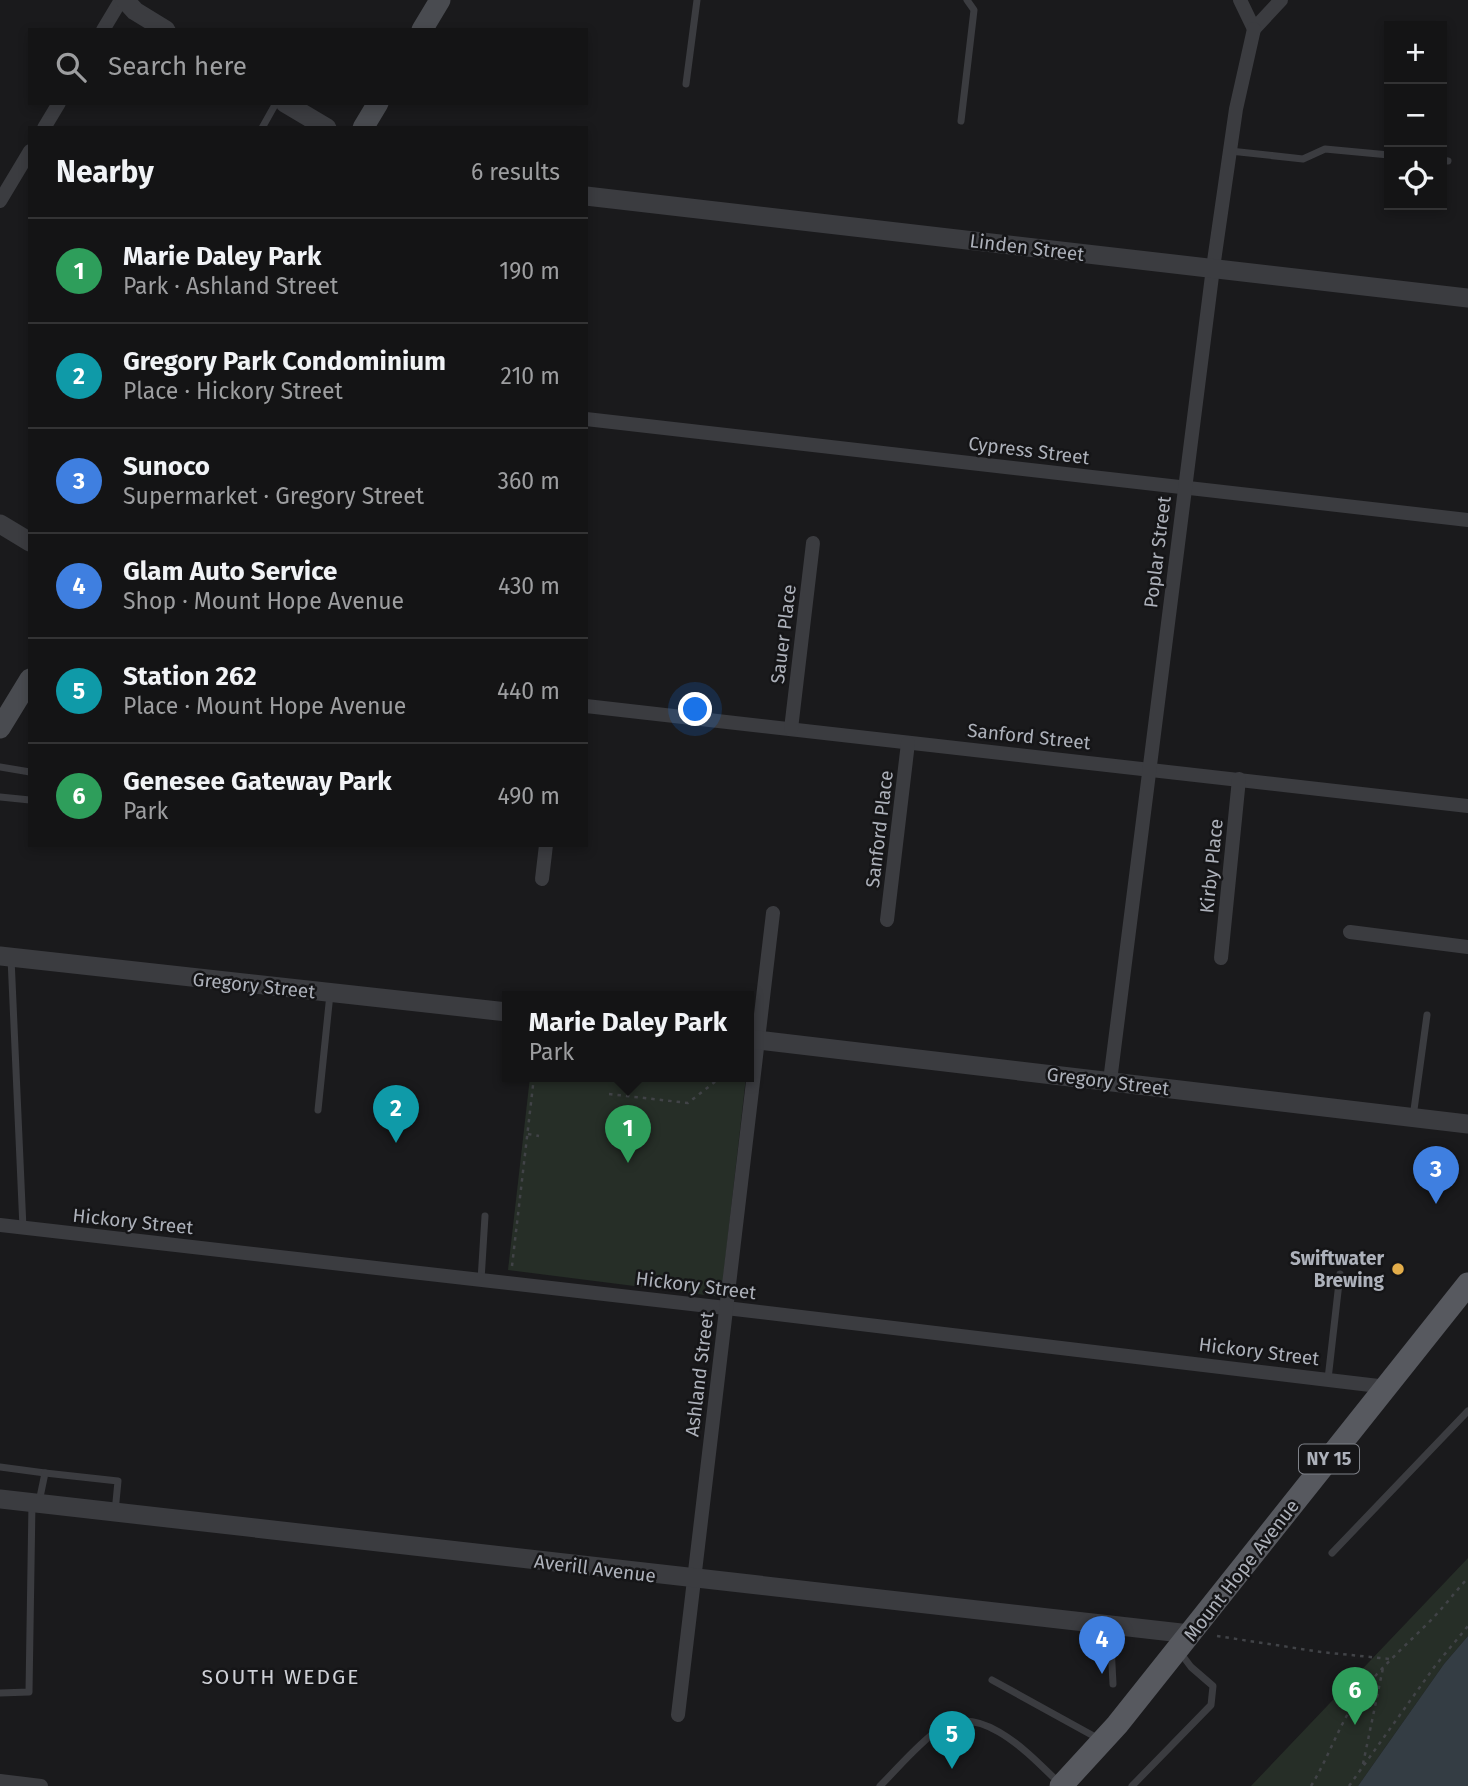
<!DOCTYPE html>
<meta charset="utf-8">
<style>
:root{--surface:#141415;--page:#1d1d1e;--text:#f1f3f6;--muted:#9d9ea0;--line:#333334;--accent:#e3ad4a}
body{margin:0;font-family:"Fira Sans",sans-serif;background:var(--page);color:var(--text)}
.controls{position:absolute;right:21px;top:21px;display:grid;overflow:hidden;border-radius:0px;box-shadow:0 4px 10px #0003}
.controls button{width:63px;height:63px;display:grid;place-items:center;padding:0;border:0;border-bottom:2px solid var(--line);background:var(--surface);color:var(--text);font:35px sans-serif}
.you{position:absolute;left:696px;top:710px;width:24px;height:24px;margin:-18px;border:5px solid #fff;border-radius:50%;background:#1a73e8;box-shadow:0 0 0 10px #1a73e833}
.badge{display:grid;place-items:center;width:46px;height:46px;border-radius:50%;background:var(--accent);color:#fff;font-size:23px;font-weight:700}
.pin{position:absolute;translate:-50% -58px;filter:drop-shadow(0 2px 4px #0008)}
.pin::after{content:'';position:absolute;top:37px;width:24px;height:21px;background:inherit;clip-path:polygon(0 0,100% 0,50% 100%)}
.popup{position:absolute;left:502px;top:991px;width:252px;height:91px;box-sizing:border-box;display:grid;place-content:center;border-radius:0px;background:var(--surface);filter:drop-shadow(0 2px 5px #0005);font-size:23px;white-space:nowrap;color:var(--muted)}
.popup b{font-size:26px;color:var(--text)}
.popup::after{content:'';position:absolute;left:50%;top:100%;margin-left:-14px;border:14px solid transparent;border-top-color:var(--surface)}
.list{margin:0;padding:0;list-style:none}
h2{display:flex;justify-content:space-between;align-items:center;height:91px;margin:0;padding:0 28px;font-size:30px}
h2 small{font-size:23px;font-weight:400;color:var(--muted)}
.list li{display:grid;grid-template-columns:46px 1fr auto;gap:21px;align-items:center;box-sizing:border-box;height:105px;padding:0 28px;border-top:2px solid var(--line)}
.list b{display:block;font-size:26px;white-space:nowrap}
.list p{margin:0;font-size:23px;white-space:nowrap;color:var(--muted)}
.list em{font-size:23px;font-style:normal;color:var(--muted)}
.icon{flex:none;width:38px;height:38px;fill:none;stroke:currentColor;stroke-width:2;stroke-linecap:round;stroke-linejoin:round}
.map{position:relative;flex:none;width:1468px;height:1786px;overflow:hidden}
.search{position:absolute;background:var(--surface);box-shadow:0 4px 10px #0003;left:28px;top:28px;width:560px;height:77px;display:flex;align-items:center;gap:18px;box-sizing:border-box;padding:0 24px;border-radius:0px;color:var(--muted);font-size:26px}
.panel{position:absolute;background:var(--surface);box-shadow:0 4px 10px #0003;left:28px;top:126px;width:560px;height:721px;border-radius:0px}
.map>svg:first-child{display:block}
.green{fill:#262e27}
.water{fill:#343d44}
.lines{fill:none;stroke-linecap:round;stroke-linejoin:round}
.path{stroke:#414347;stroke-width:2.5;stroke-dasharray:3.5 5;stroke-linecap:butt}
.service{stroke:#3b3c40;stroke-width:7}
.minor{stroke:#3b3c40;stroke-width:14}
.tertiary{stroke:#3b3c40;stroke-width:19}
.secondary{stroke:#494b50;stroke-width:21}
.primary{stroke:#57595f;stroke-width:23}
.poi-dot{fill:#e3ad4a;stroke:#151517;stroke-width:2.5}
.labels{text-anchor:middle;stroke-width:5;stroke-linejoin:round;paint-order:stroke}
.shield{fill:#151517;stroke:#7f8289;stroke-width:2}
.shield-label{font-size:18px;font-weight:bold;fill:#adb1ba}
.street-label{font-size:19px;fill:#adb1ba;stroke:#151517}
.poi-label{font-size:19px;font-weight:bold;fill:#adb1ba;stroke:#151517;text-anchor:end}
.neighbourhood-label{font-size:21px;letter-spacing:2px;fill:#ced0d6;stroke:#151517}
</style>
<div class="map">
<svg width="1468" height="1786" viewBox="0 0 1468 1786">
<rect width="100%" height="100%" fill="#1a1a1c"/>
<g class="green">
<polygon points="530,1077 746,1077 721,1297 508,1270"/>
<polygon points="1468,1558 1468,1636 1444,1664 1358,1786 1251,1786"/>
</g>
<polygon class="water" points="1468,1636 1468,1786 1358,1786 1444,1664"/>
<g class="lines">
<g class="path">
<polyline points="609,1094 688,1103 721,1077"/>
<polyline points="528,1134 539,1136"/>
<polyline points="512,1266 534,1077"/>
<polyline points="1217,1636 1321,1652 1390,1659"/>
<polyline points="1363,1764 1383,1668"/>
<path d="M1311 1786C1329 1757 1339 1724 1359 1696 1378 1670 1402 1649 1425 1626 1441 1611 1453 1594 1468 1578"/>
<polyline points="1349,1786 1435,1666 1468,1626"/>
</g>
<g class="service">
<polyline points="686,84 697,0"/>
<polyline points="961,121 974,10 967,0"/>
<polyline points="262,128 276,103"/>
<polyline points="1230,151 1303,159 1325,149 1389,155"/>
<polyline points="1442,160 1448,161"/>
<polyline points="0,767 30,772"/>
<polyline points="0,797 30,800"/>
<polyline points="11,958 23,1228"/>
<polyline points="318,1110 330,994"/>
<polyline points="1413,1117 1427,1015"/>
<polyline points="481,1280 485,1216"/>
<polyline points="1328,1379 1340,1274"/>
<polyline points="0,1467 45,1473 39,1502"/>
<polyline points="45,1473 118,1481 115,1512"/>
<polyline points="1332,1553 1468,1411"/>
<polyline points="1110,1626 1113,1684"/>
<polyline points="992,1680 1099,1739"/>
<polyline points="0,1693 29,1692 32,1503"/>
<path d="M880 1786C899 1767 918 1744 939 1729 981 1700 1032 1757 1059 1783"/>
<polyline points="1132,1786 1211,1705 1213,1686 1191,1667 1179,1651"/>
</g>
<g class="minor">
<polyline points="1240,0 1254,29 1281,0"/>
<polyline points="103,30 121,0"/>
<polyline points="44,128 59,103"/>
<polyline points="0,201 30,151"/>
<polyline points="586,419 1468,520"/>
<polyline points="586,706 1468,806"/>
<polyline points="791,729 813,543"/>
<polyline points="542,879 546,845"/>
<polyline points="887,920 908,743"/>
<polyline points="1350,932 1468,947"/>
<polyline points="1221,958 1239,779"/>
<polyline points="1110,1081 1213,268 1236,109 1254,29"/>
<polyline points="0,1225 726,1308 1387,1387"/>
<polyline points="678,1715 773,913"/>
<polyline points="0,1781 41,1786"/>
</g>
<g class="tertiary">
<polyline points="125,0 135,11 166,30"/>
<polyline points="285,103 327,128"/>
<polyline points="586,196 1468,298"/>
<polyline points="0,524 30,542"/>
<polyline points="0,956 507,1012"/>
<polyline points="749,1039 1468,1124"/>
<polyline points="0,1499 1190,1634"/>
</g>
<g class="secondary">
<polyline points="422,30 440,0"/>
<polyline points="363,128 378,103"/>
<polyline points="0,728 30,679"/>
</g>
<polyline class="primary" points="1061,1786 1117,1725 1468,1284"/>
</g>
<circle class="poi-dot" cx="1398" cy="1269" r="7"/>
<g class="labels">
<rect class="shield" x="1299" y="1444.5" width="60" height="29" rx="5"/>
<g class="shield-label">
<text x="1329" y="1465">NY 15</text>
</g>
<g class="street-label">
<text transform="translate(1027 247) rotate(7)" y="7">Linden Street</text>
<text transform="translate(1029 450) rotate(7)" y="7">Cypress Street</text>
<text transform="translate(1157 552) rotate(-83)" y="7">Poplar Street</text>
<text transform="translate(783 634) rotate(-83)" y="7">Sauer Place</text>
<text transform="translate(1029 736) rotate(6)" y="7">Sanford Street</text>
<text transform="translate(879 829) rotate(-83)" y="7">Sanford Place</text>
<text transform="translate(1211 866) rotate(-84)" y="7">Kirby Place</text>
<text transform="translate(254 985) rotate(6)" y="7">Gregory Street</text>
<text transform="translate(1108 1081) rotate(7)" y="7">Gregory Street</text>
<text transform="translate(133 1221) rotate(6)" y="7">Hickory Street</text>
<text transform="translate(696 1285) rotate(7)" y="7">Hickory Street</text>
<text transform="translate(1259 1351) rotate(7)" y="7">Hickory Street</text>
<text transform="translate(699 1374) rotate(-83)" y="7">Ashland Street</text>
<text transform="translate(595 1568) rotate(7)" y="7">Averill Avenue</text>
<text transform="translate(1241 1570) rotate(-52)" y="7">Mount Hope Avenue</text>
</g>
<g class="poi-label">
<text x="1384" y="1265">Swiftwater<tspan x="1384" dy="22">Brewing</tspan></text>
</g>
<g class="neighbourhood-label">
<text x="281" y="1684">SOUTH WEDGE</text>
</g>
</g>
</svg>
<div class="controls">
<button>+</button>
<button>−</button>
<button><svg class="icon" aria-label="locate" viewBox="0 0 24 24"><circle cx="12" cy="12" r="6"/><path d="M12 2v4M12 18v4M2 12h4M18 12h4"/></svg></button>
</div>
<div class="you"></div>
<div class="pin badge" style="left:628px;top:1163px;background:#2e9e5b">1</div>
<div class="popup"><b>Marie Daley Park</b>Park</div>
<div class="pin badge" style="left:396px;top:1143px;background:#0f9aa8">2</div>
<div class="pin badge" style="left:1436px;top:1204px;background:#3f7fe0">3</div>
<div class="pin badge" style="left:1102px;top:1674px;background:#3f7fe0">4</div>
<div class="pin badge" style="left:952px;top:1769px;background:#0f9aa8">5</div>
<div class="pin badge" style="left:1355px;top:1725px;background:#2e9e5b">6</div>
<div class="search"><svg class="icon" aria-label="search" viewBox="0 0 24 24"><circle cx="10" cy="10" r="6"/><path d="M15 15l6 6"/></svg>Search here</div>
<section class="panel">
<h2>Nearby<small>6 results</small></h2>
<ul class="list">
<li><span class="badge" style="background:#2e9e5b">1</span><div><b>Marie Daley Park</b><p>Park · Ashland Street</p></div><em>190 m</em></li>
<li><span class="badge" style="background:#0f9aa8">2</span><div><b>Gregory Park Condominium</b><p>Place · Hickory Street</p></div><em>210 m</em></li>
<li><span class="badge" style="background:#3f7fe0">3</span><div><b>Sunoco</b><p>Supermarket · Gregory Street</p></div><em>360 m</em></li>
<li><span class="badge" style="background:#3f7fe0">4</span><div><b>Glam Auto Service</b><p>Shop · Mount Hope Avenue</p></div><em>430 m</em></li>
<li><span class="badge" style="background:#0f9aa8">5</span><div><b>Station 262</b><p>Place · Mount Hope Avenue</p></div><em>440 m</em></li>
<li><span class="badge" style="background:#2e9e5b">6</span><div><b>Genesee Gateway Park</b><p>Park</p></div><em>490 m</em></li>
</ul>
</section>
</div>
